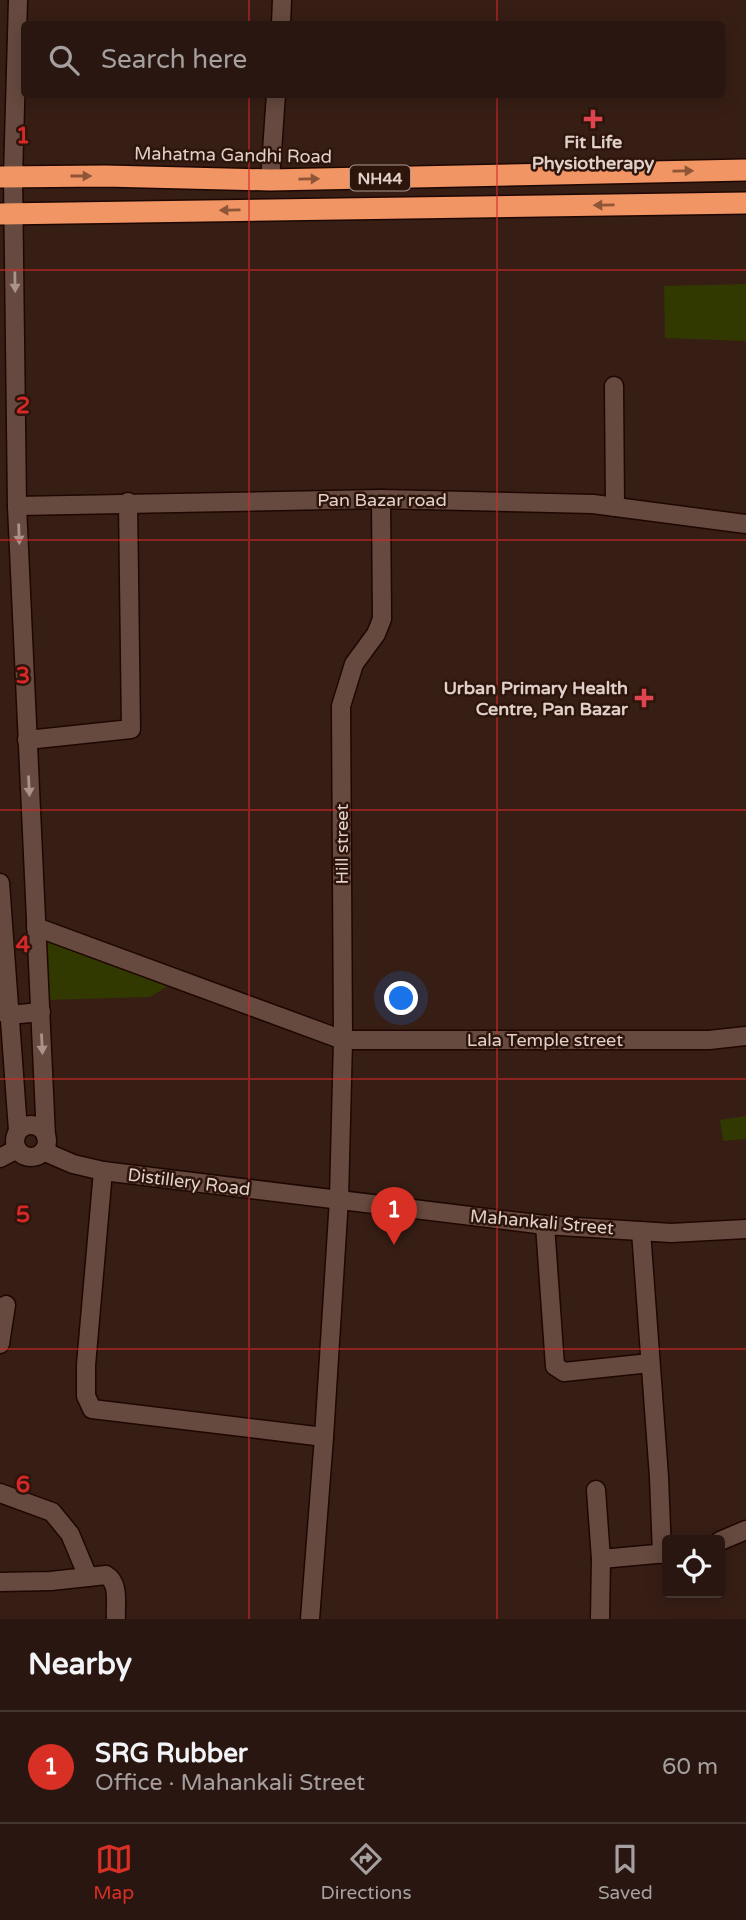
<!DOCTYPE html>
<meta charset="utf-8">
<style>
:root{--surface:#291610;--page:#311f19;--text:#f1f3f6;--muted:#a59f9f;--line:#453530;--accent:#d93025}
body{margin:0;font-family:"Varela Round",sans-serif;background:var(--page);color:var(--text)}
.controls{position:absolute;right:21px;bottom:21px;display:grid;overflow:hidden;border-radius:7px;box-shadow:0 4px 18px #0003}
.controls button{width:63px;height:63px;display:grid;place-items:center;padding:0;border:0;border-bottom:2px solid var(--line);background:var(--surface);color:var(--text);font:35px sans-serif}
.you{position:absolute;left:402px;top:999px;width:24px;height:24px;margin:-18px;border:5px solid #fff;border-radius:50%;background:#1a73e8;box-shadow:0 0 0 10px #1a73e833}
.badge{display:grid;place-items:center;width:46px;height:46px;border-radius:50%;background:var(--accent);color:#fff;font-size:23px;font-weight:700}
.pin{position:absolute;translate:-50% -58px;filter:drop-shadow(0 2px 4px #0008)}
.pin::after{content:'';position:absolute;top:37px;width:24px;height:21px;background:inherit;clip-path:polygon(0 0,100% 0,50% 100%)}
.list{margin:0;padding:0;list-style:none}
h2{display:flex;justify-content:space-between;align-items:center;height:91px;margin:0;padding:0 28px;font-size:30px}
h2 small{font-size:23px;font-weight:400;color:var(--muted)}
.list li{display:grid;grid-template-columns:46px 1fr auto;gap:21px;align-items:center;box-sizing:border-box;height:112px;padding:0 28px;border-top:2px solid var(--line)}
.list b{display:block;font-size:26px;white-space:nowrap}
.list p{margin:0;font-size:23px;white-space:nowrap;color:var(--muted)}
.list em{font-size:23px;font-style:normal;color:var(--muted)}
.icon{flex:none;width:38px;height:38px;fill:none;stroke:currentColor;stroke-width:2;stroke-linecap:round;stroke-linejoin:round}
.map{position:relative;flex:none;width:746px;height:1619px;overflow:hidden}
.search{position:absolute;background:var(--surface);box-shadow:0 4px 18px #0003;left:21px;right:21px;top:21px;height:77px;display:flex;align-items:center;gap:18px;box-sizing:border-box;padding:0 24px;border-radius:7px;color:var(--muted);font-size:26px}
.sheet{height:203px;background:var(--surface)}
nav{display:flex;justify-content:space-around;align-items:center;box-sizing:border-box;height:98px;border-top:2px solid var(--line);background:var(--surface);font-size:19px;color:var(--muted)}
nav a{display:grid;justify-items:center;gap:4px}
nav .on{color:var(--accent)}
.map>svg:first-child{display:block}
.green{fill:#313800}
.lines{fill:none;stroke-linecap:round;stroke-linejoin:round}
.street-casing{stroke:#1e0702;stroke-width:21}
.secondary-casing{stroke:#1e0702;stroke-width:21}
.highway-casing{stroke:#1e0702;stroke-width:24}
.street{stroke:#674a3f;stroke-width:18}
.secondary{stroke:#674a3f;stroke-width:18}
.highway{stroke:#f09563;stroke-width:21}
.oneway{fill:#8e5537}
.oneway2{fill:#aa938b}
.grid{fill:none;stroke:#d62828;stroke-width:2;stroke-opacity:0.55}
.health-dot{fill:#e0444e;stroke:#2d150b;stroke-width:2.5}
.labels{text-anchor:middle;stroke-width:5;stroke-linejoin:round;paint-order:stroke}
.shield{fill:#2d150b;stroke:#ab9790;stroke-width:2}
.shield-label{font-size:16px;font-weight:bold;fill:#e1cfc9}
.poi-label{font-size:18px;font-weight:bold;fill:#e1cfc9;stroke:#2d150b}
.street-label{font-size:18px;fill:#e1cfc9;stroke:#2d150b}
.grid-label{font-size:23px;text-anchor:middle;font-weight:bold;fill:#d62828;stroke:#2d150b;stroke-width:5;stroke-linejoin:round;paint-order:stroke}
</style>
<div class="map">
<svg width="746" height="1619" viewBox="0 0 746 1619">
<rect width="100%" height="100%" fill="#371e15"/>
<g class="green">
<polygon points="746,284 746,341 665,338 664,286"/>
<polygon points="44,934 181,978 150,997 46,1000"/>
<polygon points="746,1116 746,1139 723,1141 720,1120"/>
</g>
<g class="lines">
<g class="street-casing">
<g id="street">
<polyline points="281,24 282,0"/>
<polyline points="270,180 276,94"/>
<polyline points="614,386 615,507"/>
<polyline points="17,506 381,499 593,504 746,524"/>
<polyline points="27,740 131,729 128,502"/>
<polyline points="36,927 343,1040 709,1040 746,1036"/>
<polyline points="0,1011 9,1015 41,1012"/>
<polyline points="0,1158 17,1149"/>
<polyline points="103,1171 86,1365 86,1396 92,1409 324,1437"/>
<polyline points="339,1199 343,1040 341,706 354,664 376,634 382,619 381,499"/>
<polyline points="545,1225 555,1366 564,1372 650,1363"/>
<polyline points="641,1231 659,1477 662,1554"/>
<polyline points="0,1344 6,1305"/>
<polyline points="596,1490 601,1559 600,1619"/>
<polyline points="0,1493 52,1512 70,1534 88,1577"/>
<polyline points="720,1541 746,1530"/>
<polyline points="601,1559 667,1553"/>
<path d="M0 1582 51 1581 106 1575C120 1583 115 1604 116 1619"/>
</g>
</g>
<g class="secondary-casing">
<g id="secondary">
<polyline points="18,0 13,177 17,506 46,1137"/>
<polyline points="0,883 18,1130"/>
<circle cx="31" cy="1141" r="16"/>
<polyline points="43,1151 73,1164 103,1171 545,1225 671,1233 746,1229"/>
<polyline points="310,1619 324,1437 339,1199"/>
</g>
</g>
<g class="highway-casing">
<g id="highway">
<polyline points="0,177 105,176 270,180 746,170"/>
<polyline points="0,214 746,203"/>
</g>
</g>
<use href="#street" class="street"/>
<use href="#secondary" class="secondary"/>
<use href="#highway" class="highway"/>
</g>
<defs><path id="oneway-solid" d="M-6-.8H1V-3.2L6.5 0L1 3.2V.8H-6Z" transform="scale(1.75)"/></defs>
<g class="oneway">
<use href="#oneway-solid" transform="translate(683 171) rotate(-1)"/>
<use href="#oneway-solid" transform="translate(81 176)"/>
<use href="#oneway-solid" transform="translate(309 179) rotate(-1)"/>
<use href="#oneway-solid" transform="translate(604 205) rotate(179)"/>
<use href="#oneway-solid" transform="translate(230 210) rotate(179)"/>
</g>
<g class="oneway2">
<use href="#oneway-solid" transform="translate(15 282) rotate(89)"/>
<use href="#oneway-solid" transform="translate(19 534) rotate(88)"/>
<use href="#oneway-solid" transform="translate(29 786) rotate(87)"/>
<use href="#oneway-solid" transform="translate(42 1044) rotate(87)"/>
</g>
<path class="grid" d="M249 0V24M497 0V24M249 94V1619M497 94V1619M0 270H746M0 540H746M0 810H746M0 1079H746M0 1349H746"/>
<g class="health-dot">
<path d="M589.5 108.5h7v7h7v7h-7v7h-7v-7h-7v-7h7z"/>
<path d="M640.5 687.5h7v7h7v7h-7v7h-7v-7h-7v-7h7z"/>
</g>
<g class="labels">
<rect class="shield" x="350" y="165.5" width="60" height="25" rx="5"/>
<g class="shield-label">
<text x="380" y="184">NH44</text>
</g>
<g class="poi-label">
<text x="593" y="148">Fit Life<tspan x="593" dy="21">Physiotherapy</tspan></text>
<text x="628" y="694" text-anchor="end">Urban Primary Health<tspan x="628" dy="21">Centre, Pan Bazar</tspan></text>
</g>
<g class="street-label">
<text transform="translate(233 155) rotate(1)" y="6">Mahatma Gandhi Road</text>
<text x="382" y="506">Pan Bazar road</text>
<text transform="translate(342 844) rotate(-90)" y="6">Hill street</text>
<text x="545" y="1046">Lala Temple street</text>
<text transform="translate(189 1182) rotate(7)" y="6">Distillery Road</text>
<text transform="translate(542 1222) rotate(5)" y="6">Mahankali Street</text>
</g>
</g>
<g class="grid-label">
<text x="23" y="143">1</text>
<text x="23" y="413">2</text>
<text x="23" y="683">3</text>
<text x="23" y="952">4</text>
<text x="23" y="1222">5</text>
<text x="23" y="1492">6</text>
</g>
</svg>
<div class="controls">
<button><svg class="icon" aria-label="locate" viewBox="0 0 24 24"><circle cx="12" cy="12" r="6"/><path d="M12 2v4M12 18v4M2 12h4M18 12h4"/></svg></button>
</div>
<div class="you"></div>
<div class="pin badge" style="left:394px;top:1245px">1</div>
<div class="search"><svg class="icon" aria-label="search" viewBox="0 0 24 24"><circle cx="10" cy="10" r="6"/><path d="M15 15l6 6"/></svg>Search here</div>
</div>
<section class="sheet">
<h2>Nearby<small></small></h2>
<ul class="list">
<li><span class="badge">1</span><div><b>SRG Rubber</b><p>Office · Mahankali Street</p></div><em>60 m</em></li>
</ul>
</section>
<nav>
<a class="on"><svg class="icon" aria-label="map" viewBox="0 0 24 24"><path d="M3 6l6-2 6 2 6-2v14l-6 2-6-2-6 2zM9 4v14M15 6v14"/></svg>Map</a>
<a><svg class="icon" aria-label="directions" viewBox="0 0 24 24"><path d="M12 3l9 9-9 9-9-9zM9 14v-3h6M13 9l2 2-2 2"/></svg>Directions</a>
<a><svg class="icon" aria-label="saved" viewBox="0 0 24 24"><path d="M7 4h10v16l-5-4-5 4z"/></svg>Saved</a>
</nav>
